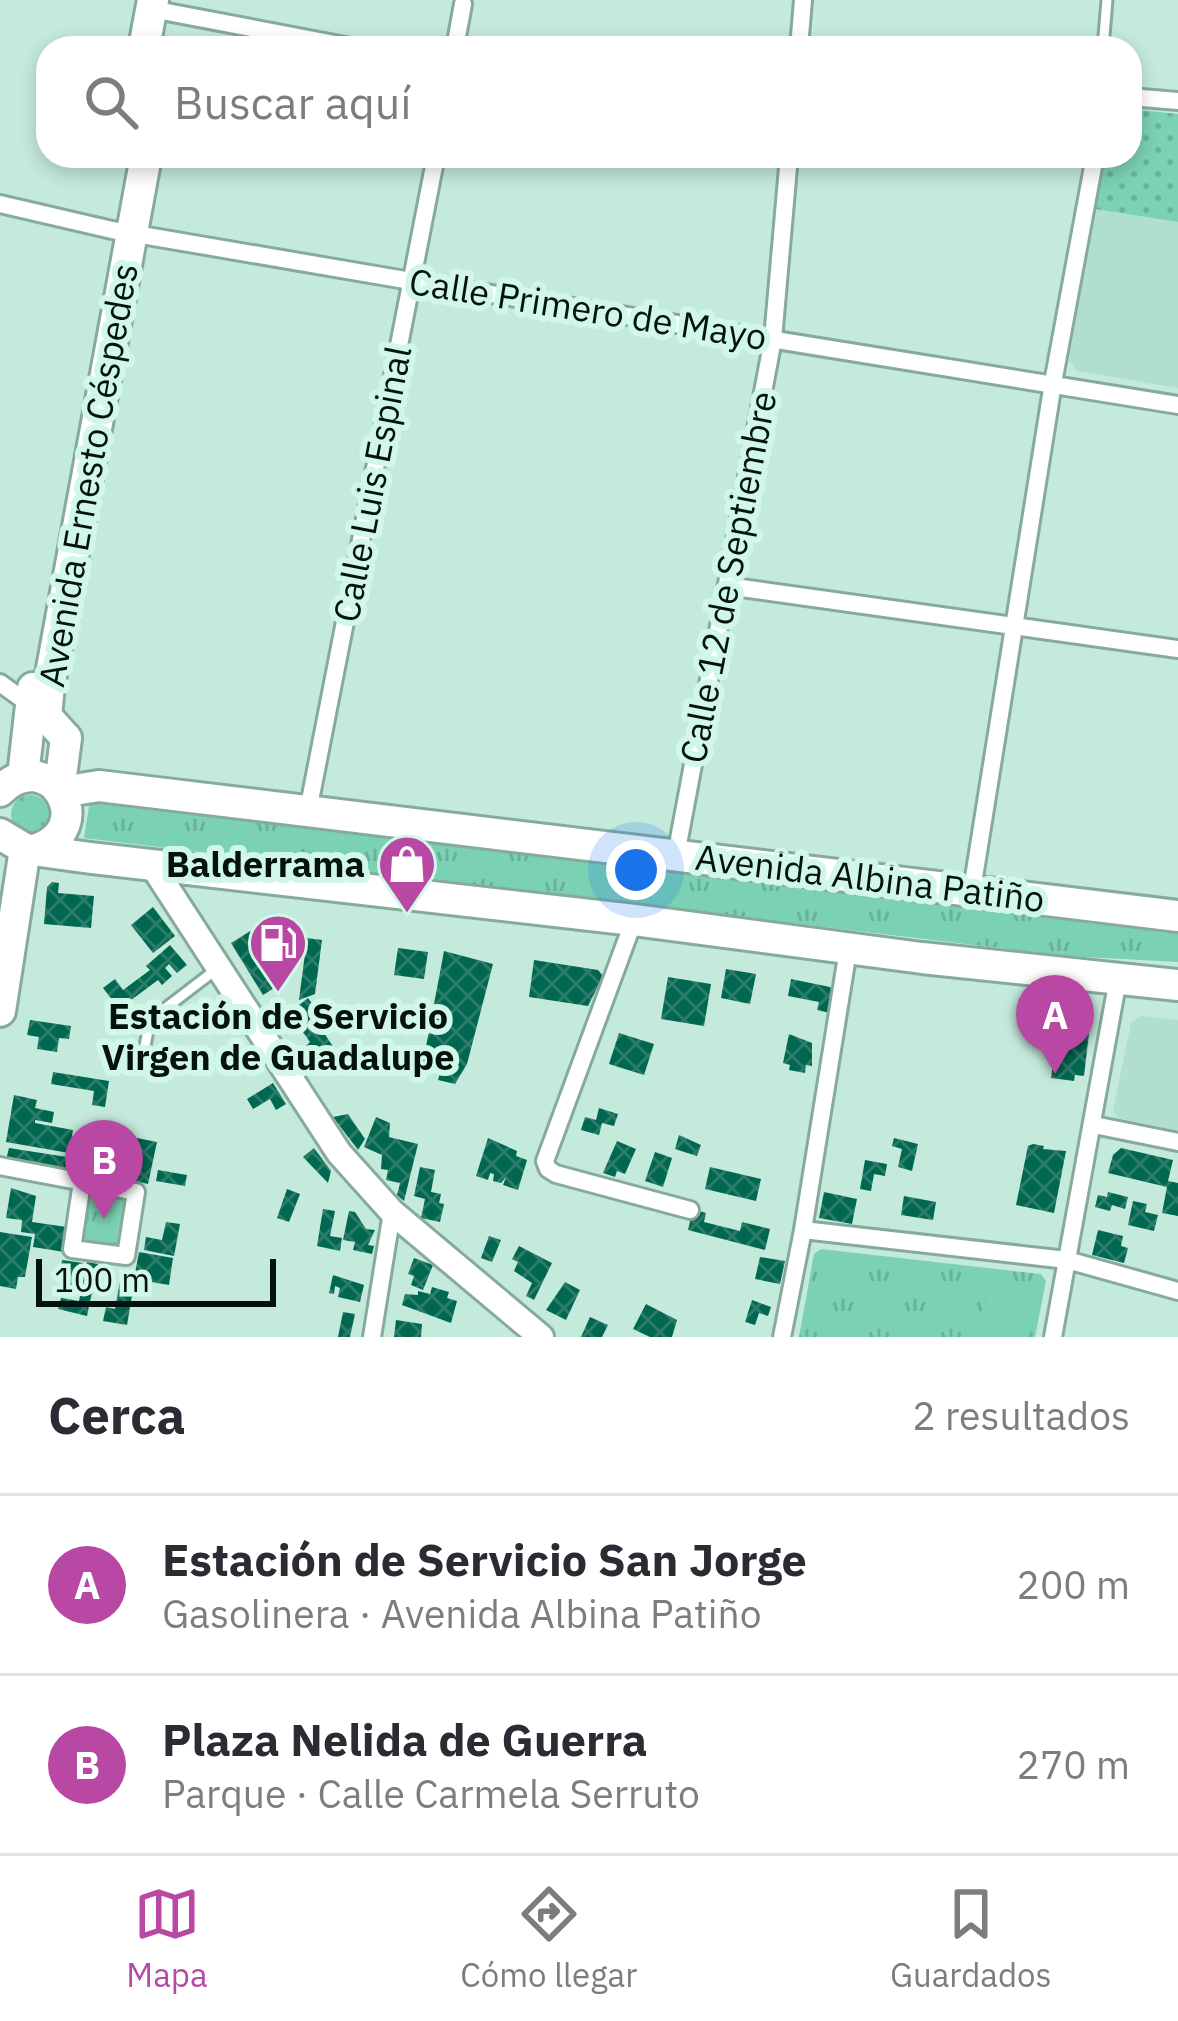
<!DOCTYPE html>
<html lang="es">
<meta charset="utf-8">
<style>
:root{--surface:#fff;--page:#f7f7f7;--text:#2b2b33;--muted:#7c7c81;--line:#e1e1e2;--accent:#b848a4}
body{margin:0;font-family:"IBM Plex Sans",sans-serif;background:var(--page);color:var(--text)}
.scale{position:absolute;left:36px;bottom:30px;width:240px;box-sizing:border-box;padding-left:12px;border:6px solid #05120e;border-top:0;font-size:33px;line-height:42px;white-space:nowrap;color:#05120e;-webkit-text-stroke:9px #d1f7e8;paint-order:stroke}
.you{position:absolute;left:636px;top:870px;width:42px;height:42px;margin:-30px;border:9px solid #fff;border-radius:50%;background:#1a73e8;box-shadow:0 0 0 18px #1a73e833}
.badge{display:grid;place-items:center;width:78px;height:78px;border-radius:50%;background:var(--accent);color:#fff;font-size:39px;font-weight:700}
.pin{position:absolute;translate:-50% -99px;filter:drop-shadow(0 3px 6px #0008)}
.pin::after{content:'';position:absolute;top:63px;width:42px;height:36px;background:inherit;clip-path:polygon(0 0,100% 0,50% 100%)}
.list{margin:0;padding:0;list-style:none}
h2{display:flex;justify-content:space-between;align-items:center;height:156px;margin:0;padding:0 48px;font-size:51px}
h2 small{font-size:39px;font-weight:400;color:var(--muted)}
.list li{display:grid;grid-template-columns:78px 1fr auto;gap:36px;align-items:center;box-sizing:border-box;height:180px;padding:0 48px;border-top:3px solid var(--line)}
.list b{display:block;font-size:45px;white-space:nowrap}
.list p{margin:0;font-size:39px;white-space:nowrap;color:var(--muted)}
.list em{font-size:39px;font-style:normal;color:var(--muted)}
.icon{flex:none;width:66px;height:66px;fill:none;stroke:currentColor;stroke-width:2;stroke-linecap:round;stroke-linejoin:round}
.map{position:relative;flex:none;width:1178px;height:1337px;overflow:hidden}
.search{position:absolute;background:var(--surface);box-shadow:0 6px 18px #0003;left:36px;right:36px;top:36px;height:132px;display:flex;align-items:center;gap:30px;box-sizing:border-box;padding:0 42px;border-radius:36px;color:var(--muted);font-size:45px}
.sheet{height:516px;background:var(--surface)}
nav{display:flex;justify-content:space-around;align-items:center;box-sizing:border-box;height:168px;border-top:3px solid var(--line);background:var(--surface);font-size:33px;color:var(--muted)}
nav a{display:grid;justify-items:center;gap:6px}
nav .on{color:var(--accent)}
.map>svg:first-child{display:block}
.built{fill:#b1dfce}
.grass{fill:url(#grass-dots)}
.park{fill:url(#park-tufts)}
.garden{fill:#7bd1b3}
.building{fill:url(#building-cross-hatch)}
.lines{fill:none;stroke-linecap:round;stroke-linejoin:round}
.lane-casing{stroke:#86aa9c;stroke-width:15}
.street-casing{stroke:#86aa9c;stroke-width:22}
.secondary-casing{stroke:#86aa9c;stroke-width:30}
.highway-casing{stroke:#86aa9c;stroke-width:36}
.lane{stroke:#fff;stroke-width:9}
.street{stroke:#fff;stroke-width:16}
.secondary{stroke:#fff;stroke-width:24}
.highway{stroke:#fff;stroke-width:30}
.labels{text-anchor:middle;stroke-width:12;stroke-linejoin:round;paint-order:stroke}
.street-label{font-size:36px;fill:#05120e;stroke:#d1f7e8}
.poi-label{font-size:36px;font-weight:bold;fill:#05120e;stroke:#d1f7e8;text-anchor:end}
</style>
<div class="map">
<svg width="1178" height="1337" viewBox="0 0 1178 1337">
<defs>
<pattern id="grass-dots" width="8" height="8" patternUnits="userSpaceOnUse" patternTransform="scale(3)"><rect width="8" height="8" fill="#7bd1b3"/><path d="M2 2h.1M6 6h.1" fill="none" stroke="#69b299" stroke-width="1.8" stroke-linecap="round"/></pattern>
<pattern id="park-tufts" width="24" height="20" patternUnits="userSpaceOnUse" patternTransform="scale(3)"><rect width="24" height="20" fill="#7bd1b3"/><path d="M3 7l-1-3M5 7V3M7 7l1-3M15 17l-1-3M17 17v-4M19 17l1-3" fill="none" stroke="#69b299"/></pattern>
<pattern id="building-cross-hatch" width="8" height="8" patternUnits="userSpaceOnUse" patternTransform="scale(3)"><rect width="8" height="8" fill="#006850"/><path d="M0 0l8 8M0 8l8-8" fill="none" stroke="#2d7c6a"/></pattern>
</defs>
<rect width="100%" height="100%" fill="#c4eadb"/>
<g class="built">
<polygon points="1095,209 1178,222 1178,388 1077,371 1069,360"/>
<polygon points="1141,1016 1178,1020 1178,1131 1118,1118 1113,1110 1131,1023"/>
</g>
<polygon class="grass" points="1130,109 1178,114 1178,222 1095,209 1106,156 1130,156"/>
<g class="park">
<circle cx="30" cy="814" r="19"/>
<polygon points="90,800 1178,932 1178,962 1066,956 84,838"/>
<polygon points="88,1193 128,1199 121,1243 115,1248 85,1244 81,1239"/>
<polygon points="821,1249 1041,1274 1046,1281 1035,1337 799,1337 814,1254"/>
</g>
<polygon class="garden" points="988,1289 1035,1298 1027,1337 979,1337"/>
<g class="building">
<polygon points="52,882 59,883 58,893 94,896 91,928 44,924 47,887"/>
<polygon points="153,907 175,936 153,953 131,925"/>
<polygon points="252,930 284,982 263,995 231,943"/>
<polygon points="307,938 322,940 315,994 299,1000"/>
<polygon points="170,945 187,965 177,973 169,964 165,968 172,976 162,985 158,980 119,1009 103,988 115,979 123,990 150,970 146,966"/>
<polygon points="398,948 428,952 424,979 394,975"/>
<polygon points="444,951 493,964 467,1064 455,1084 438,1080 440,1073 422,1068"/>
<polygon points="534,960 598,970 603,976 588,1006 529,997"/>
<polygon points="726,969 756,974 750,1004 721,998"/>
<polygon points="668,977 711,984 704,1026 661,1019"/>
<polygon points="791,979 830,987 834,992 830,1013 817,1010 819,1002 788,996"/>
<polygon points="308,998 330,1028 324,1033 334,1048 332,1068 317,1066 306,1046 310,1042 298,1025 307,1018 298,1006"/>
<polygon points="1060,1012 1091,1016 1084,1076 1075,1075 1074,1081 1051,1078"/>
<polygon points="30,1020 71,1026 69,1039 59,1038 57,1052 37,1049 39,1037 27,1035"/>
<polygon points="619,1033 654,1044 644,1075 609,1064"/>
<polygon points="789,1034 812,1043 812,1066 806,1065 805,1073 789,1070 790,1065 783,1063"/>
<polygon points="53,1072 109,1081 105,1107 92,1105 94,1091 51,1084"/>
<polygon points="273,1083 286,1104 276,1110 270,1099 253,1109 247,1099"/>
<polygon points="14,1095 37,1100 35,1108 54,1112 52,1123 35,1120 35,1123 73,1130 69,1153 6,1142"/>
<polygon points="599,1108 618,1114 614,1126 602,1123 599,1135 581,1130 585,1117 596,1120"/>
<polygon points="348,1114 365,1139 358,1150 333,1117"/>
<polygon points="376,1117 390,1123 389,1137 418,1144 404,1201 397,1195 400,1183 386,1180 388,1170 381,1169 382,1155 364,1147"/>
<polygon points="679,1135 701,1145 697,1156 675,1149"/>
<polygon points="137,1138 157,1142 148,1184 136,1181 141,1156 134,1155"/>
<polygon points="488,1138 517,1151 516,1156 527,1160 518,1190 503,1185 506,1177 501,1183 493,1181 494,1174 490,1173 488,1180 476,1176"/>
<polygon points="894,1138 918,1144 912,1171 898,1167 902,1149 892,1146"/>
<polygon points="617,1141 636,1149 625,1174 617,1171 615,1177 603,1173"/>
<polygon points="1033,1144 1044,1146 1043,1149 1066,1151 1054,1213 1016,1205 1028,1146"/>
<polygon points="9,1148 99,1162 107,1166 105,1180 5,1164"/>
<polygon points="314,1148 331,1171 328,1183 303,1157"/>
<polygon points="1121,1148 1173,1160 1168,1181 1178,1183 1178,1216 1162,1213 1167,1187 1108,1173 1113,1155"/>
<polygon points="655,1152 672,1158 663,1187 645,1181"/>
<polygon points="865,1160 887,1164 885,1176 874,1174 871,1191 860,1189"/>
<polygon points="420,1167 435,1170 431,1192 441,1194 439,1203 444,1204 440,1222 421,1218 425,1199 414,1196"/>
<polygon points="710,1167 761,1179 756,1201 705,1189"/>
<polygon points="158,1170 187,1175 185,1186 156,1181"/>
<polygon points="11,1188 36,1196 32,1222 67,1227 64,1252 33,1247 35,1234 21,1232 22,1220 6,1218"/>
<polygon points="287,1189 300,1194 289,1222 277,1218"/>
<polygon points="824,1192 857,1199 852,1224 819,1218"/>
<polygon points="1108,1192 1128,1197 1125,1209 1112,1205 1110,1211 1095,1207 1098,1195 1107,1197"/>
<polygon points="904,1196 936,1202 933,1220 901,1215"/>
<polygon points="1133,1201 1147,1204 1145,1212 1158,1215 1154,1231 1128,1225"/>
<polygon points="323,1209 335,1211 330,1236 342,1238 340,1251 317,1246"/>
<polygon points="693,1209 706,1213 704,1222 740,1231 742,1222 770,1229 765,1250 688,1230"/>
<polygon points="349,1211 355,1212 366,1229 375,1230 368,1245 374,1246 372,1254 353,1250 355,1242 343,1240"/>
<polygon points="166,1222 180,1224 174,1256 144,1250 146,1237 162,1240"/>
<polygon points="1098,1230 1123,1236 1121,1246 1128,1248 1124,1263 1092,1255"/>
<polygon points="0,1232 32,1237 25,1277 18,1277 16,1289 0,1286"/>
<polygon points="489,1236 501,1240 492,1262 481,1258"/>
<polygon points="519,1246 552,1263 534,1300 526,1296 532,1283 514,1271 518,1262 512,1259"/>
<polygon points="139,1252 173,1258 169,1285 134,1279"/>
<polygon points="760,1257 785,1261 780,1284 755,1279"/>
<polygon points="414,1258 433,1265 423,1290 411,1285 414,1276 408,1274"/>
<polygon points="62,1260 83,1263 76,1285 70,1285 71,1274 60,1272"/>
<polygon points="87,1262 98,1264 87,1316 58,1309 61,1298 79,1301"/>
<polygon points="333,1275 364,1285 360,1302 338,1297 340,1288 335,1286 334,1294 329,1293"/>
<polygon points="120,1281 134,1284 127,1325 103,1321 106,1307 115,1309"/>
<polygon points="565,1282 580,1290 566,1320 546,1310"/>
<polygon points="432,1287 449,1292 447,1298 457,1301 451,1323 402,1305 405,1294 418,1295 418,1291 430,1294"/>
<polygon points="752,1300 771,1307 768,1316 759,1313 755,1325 745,1322"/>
<polygon points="646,1304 677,1320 672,1337 650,1337 633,1329"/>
<polygon points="343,1312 355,1314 350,1337 338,1337"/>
<polygon points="590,1317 608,1325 602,1337 581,1337"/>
<polygon points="396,1320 422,1324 421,1337 394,1337"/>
</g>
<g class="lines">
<g class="lane-casing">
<g id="lane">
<polyline points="1010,46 1023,48"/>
<polyline points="1103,48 1107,0"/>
<polyline points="144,1051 150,1020 218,968"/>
</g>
</g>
<g class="street-casing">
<g id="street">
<polyline points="151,9 356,48"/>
<polyline points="455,48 463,4"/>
<polyline points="799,48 803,0"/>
<polyline points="1130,97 1178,101"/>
<polyline points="0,204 112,230 411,281 1178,405"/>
<polyline points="727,586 1178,649"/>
<polyline points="0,683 33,707"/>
<polyline points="308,811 436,156"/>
<polyline points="676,855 773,339 789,156"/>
<polyline points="972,890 1053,383 1095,156"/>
<polyline points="634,920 545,1161 548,1169 556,1174 690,1210"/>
<polyline points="1094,1125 1178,1142"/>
<polyline points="0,1166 136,1192 126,1256 72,1249 82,1182"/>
<polyline points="803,1230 1067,1260 1178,1291"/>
<polyline points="372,1337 392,1212"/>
<polyline points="782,1337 803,1230 848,950"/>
<polyline points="1053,1337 1118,979"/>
</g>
</g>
<g class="secondary-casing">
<polyline id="secondary" points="152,865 339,1153 392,1212 541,1337"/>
</g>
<g class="highway-casing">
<g id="highway">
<polyline points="144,48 153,0"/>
<polyline points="23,776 33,688"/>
<polyline points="54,784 62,769 66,738 46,716 49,685 146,156"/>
<path d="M0 791C48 742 103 828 34 850"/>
<polyline points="61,792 99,786 1178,916"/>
<polyline points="0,834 25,849 91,858 634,920 922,958 1178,985"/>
<polyline points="0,1011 25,849"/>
</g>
</g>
<use href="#lane" class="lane"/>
<use href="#street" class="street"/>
<use href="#secondary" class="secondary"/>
<use href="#highway" class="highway"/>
</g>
<defs>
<g id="shop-pin" transform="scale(3)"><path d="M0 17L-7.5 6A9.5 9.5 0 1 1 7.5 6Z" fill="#b848a4" stroke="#d1f7e8"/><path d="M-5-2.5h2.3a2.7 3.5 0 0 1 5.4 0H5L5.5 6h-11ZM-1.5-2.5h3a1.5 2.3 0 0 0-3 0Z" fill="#fff"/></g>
<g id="fuel-pin" transform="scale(3)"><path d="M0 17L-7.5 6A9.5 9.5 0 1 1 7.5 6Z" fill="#b848a4" stroke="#d1f7e8"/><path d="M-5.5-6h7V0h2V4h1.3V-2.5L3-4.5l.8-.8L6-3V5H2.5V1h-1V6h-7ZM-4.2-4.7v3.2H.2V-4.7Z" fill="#fff"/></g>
</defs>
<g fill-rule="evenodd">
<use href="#shop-pin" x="407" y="864"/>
<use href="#fuel-pin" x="278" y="943"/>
</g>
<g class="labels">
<g class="street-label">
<text transform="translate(588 309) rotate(9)" y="13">Calle Primero de Mayo</text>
<text transform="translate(88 475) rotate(-80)" y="13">Avenida Ernesto Céspedes</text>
<text transform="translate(372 484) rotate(-79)" y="13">Calle Luis Espinal</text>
<text transform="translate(728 577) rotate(-79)" y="13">Calle 12 de Septiembre</text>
<text transform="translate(870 878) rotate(7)" y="13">Avenida Albina Patiño</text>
</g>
<g class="poi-label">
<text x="365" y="877">Balderrama</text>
<text x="278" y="1029" text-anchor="middle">Estación de Servicio<tspan x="278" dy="41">Virgen de Guadalupe</tspan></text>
</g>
</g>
</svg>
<div class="scale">100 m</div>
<div class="you"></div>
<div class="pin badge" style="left:1055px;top:1074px">A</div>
<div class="pin badge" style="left:104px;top:1219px">B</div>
<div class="search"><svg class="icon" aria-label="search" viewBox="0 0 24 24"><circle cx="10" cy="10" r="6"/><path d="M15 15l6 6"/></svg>Buscar aquí</div>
</div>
<section class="sheet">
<h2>Cerca<small>2 resultados</small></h2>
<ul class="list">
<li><span class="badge">A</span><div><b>Estación de Servicio San Jorge</b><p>Gasolinera · Avenida Albina Patiño</p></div><em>200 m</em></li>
<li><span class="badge">B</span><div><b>Plaza Nelida de Guerra</b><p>Parque · Calle Carmela Serruto</p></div><em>270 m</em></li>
</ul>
</section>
<nav>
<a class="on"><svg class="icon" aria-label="map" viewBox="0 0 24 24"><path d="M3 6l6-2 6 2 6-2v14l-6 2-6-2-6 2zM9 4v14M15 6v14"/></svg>Mapa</a>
<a><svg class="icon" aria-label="directions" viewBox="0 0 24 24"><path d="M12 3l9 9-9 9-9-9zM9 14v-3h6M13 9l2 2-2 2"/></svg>Cómo llegar</a>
<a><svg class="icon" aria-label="saved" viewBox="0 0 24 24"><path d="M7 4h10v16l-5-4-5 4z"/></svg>Guardados</a>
</nav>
